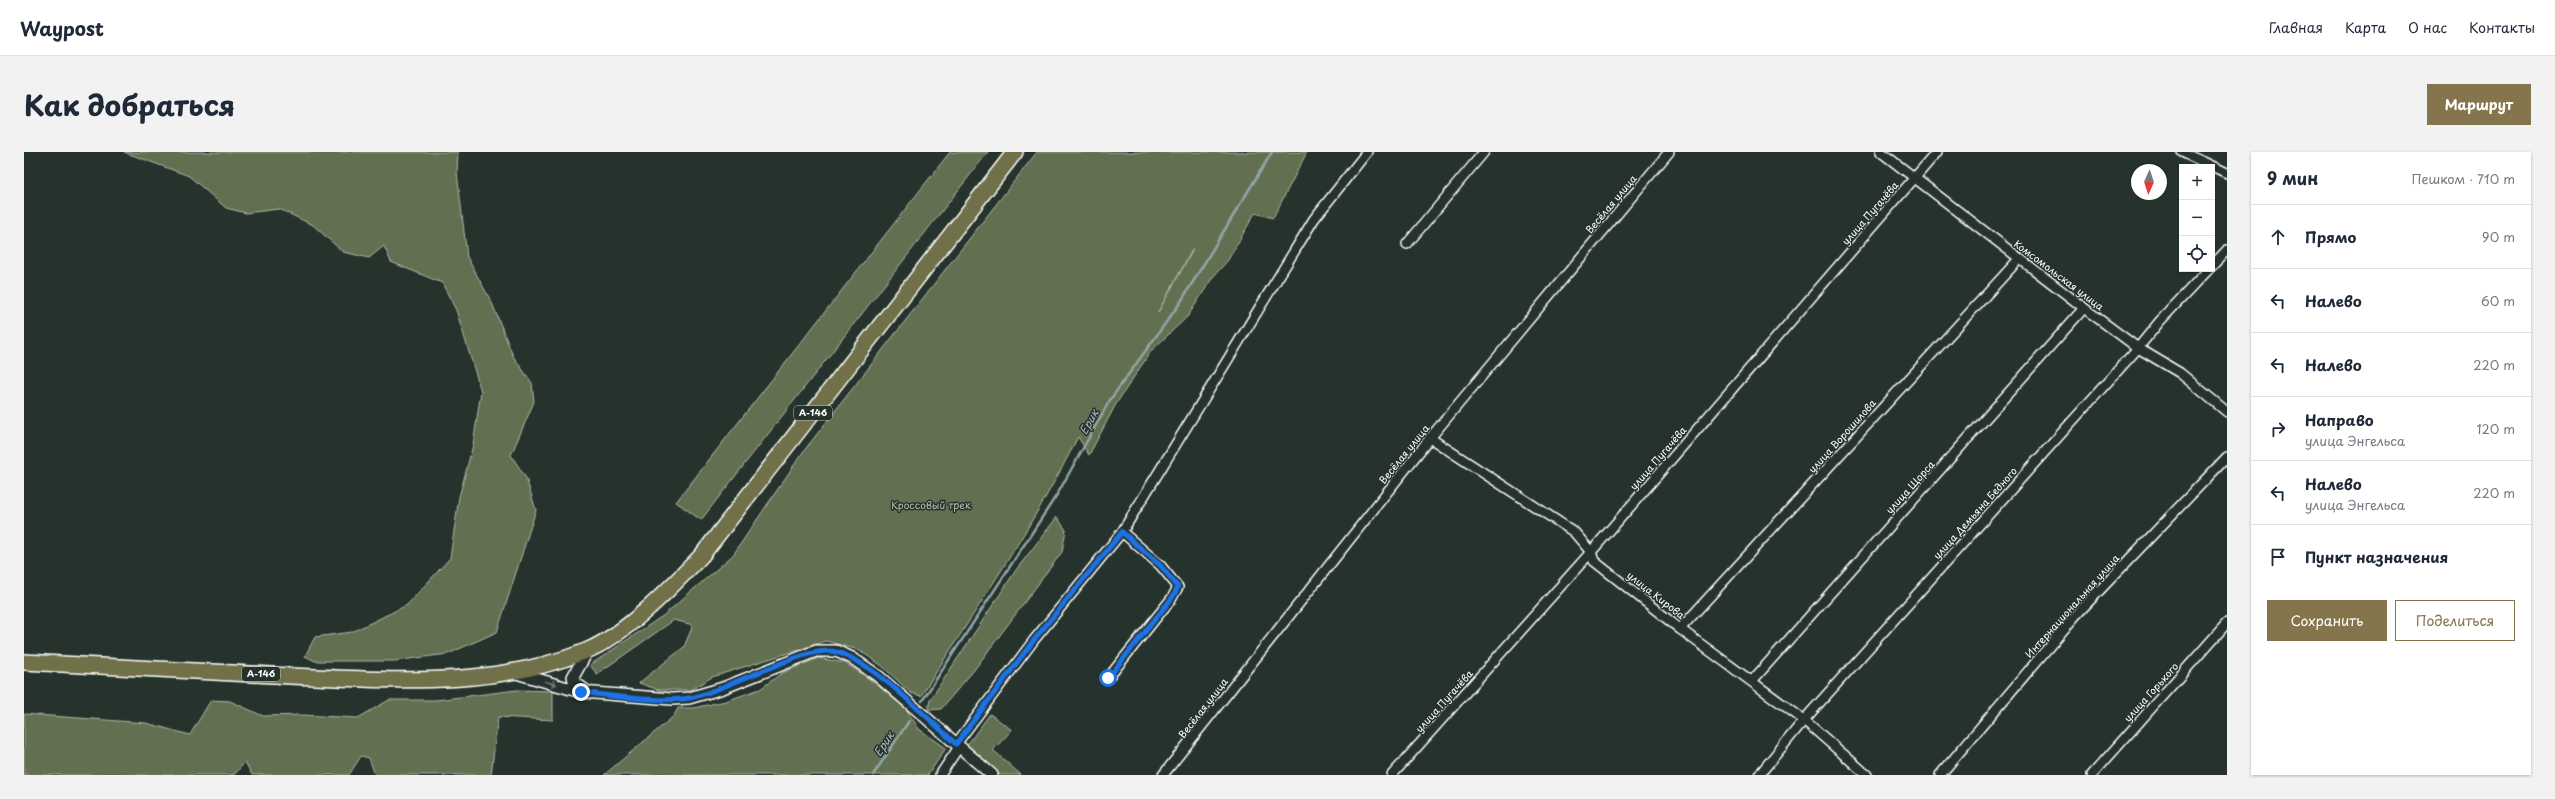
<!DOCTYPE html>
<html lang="ru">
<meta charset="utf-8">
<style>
:root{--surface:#fff;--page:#f2f2f3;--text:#1f2937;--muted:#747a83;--line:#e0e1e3;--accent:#84754c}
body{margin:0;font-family:"Playpen Sans",sans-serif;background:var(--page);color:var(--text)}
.controls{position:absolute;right:12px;top:12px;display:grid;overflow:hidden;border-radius:0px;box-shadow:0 1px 3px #0004}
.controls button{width:36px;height:36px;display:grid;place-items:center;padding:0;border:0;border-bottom:1px solid var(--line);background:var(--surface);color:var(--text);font:20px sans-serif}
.compass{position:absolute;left:2107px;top:12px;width:36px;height:36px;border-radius:50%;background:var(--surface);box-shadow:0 1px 3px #0004;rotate:183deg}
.stop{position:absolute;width:12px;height:12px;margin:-9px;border:3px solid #1a73e8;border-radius:50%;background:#fff}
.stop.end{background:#1a73e8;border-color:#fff;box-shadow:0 1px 4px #0008}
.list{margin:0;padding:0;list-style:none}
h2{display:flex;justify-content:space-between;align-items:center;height:52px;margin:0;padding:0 16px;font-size:17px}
h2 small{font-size:13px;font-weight:400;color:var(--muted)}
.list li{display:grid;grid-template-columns:26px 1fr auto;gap:12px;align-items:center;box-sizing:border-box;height:64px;padding:0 16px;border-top:1px solid var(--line)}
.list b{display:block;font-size:15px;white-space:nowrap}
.list p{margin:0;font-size:13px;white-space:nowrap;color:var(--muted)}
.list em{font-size:13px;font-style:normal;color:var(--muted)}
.actions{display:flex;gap:8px;padding:12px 16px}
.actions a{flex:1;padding:9px 0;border:1px solid var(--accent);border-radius:0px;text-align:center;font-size:14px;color:var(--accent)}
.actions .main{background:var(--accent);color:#fff}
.icon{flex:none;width:22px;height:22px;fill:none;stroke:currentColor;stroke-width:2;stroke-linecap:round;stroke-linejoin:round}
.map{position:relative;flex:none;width:2203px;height:623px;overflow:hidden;border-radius:0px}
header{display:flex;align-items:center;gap:24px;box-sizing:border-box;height:56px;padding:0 20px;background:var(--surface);border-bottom:1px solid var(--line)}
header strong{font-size:19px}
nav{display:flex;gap:22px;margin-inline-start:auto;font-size:14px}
.intro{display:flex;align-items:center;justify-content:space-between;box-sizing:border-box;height:96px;padding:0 24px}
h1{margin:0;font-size:28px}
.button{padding:10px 18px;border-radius:0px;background:var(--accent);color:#fff;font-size:14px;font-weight:700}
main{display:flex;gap:24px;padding:0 24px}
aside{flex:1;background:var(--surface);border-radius:0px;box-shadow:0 1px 3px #0004}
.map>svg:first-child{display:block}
.green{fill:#627051;stroke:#b0b8a8;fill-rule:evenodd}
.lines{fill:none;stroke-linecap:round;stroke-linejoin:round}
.stream{stroke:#91a7a7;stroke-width:2.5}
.minor-casing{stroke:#fff;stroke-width:12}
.tertiary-casing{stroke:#fff;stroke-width:14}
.trunk-casing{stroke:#fff;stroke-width:18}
.minor{stroke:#26332d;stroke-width:9}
.tertiary{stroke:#26332d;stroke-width:11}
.trunk{stroke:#70704a;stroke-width:15}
.oneway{stroke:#727a76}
.route{stroke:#1a73e8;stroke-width:5}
.labels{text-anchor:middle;stroke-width:3;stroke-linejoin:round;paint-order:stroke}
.shield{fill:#26332d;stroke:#bec2c0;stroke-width:1}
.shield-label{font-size:9px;font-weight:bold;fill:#fff}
.street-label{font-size:10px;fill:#fff;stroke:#26332d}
.park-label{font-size:10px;fill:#b8bfb1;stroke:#26332d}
.water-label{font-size:11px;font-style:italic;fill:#adbdbd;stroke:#26332d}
</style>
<header>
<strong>Waypost</strong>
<nav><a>Главная</a><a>Карта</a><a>О нас</a><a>Контакты</a></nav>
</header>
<div class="intro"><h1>Как добраться</h1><a class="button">Маршрут</a></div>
<main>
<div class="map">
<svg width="2203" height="623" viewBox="0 0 2203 623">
<rect width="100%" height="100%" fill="#26332d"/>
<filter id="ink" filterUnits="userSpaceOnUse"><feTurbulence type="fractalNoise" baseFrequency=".025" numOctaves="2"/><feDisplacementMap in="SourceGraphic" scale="8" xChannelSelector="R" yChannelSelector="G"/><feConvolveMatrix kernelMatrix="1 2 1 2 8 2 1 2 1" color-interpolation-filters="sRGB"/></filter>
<g filter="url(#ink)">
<g class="green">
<polygon points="100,0 434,0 433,20 443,105 468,151 489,204 508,231 510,250 487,303 502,326 512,358 473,480 424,502 370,509 291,509 281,504 291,485 328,480 383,453 426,406 435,345 449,293 457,239 432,158 418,131 367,110 360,94 345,106 319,100 289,73 255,57 222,61 202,56 165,24"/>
<polygon points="926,0 964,0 677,368 652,350"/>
<path d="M1013 0H1283L1249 66 1231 61 1204 108 1189 125 1164 164 1127 199 1092 252 1065 303 1054 285C1009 375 951 458 897 544L887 541 858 514 835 498 802 489 688 525 667 538H635L615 531 660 495 669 473 650 468 573 522 566 513 640 463 709 403 779 300ZM1168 98H1169L1134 160Z"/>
<polygon points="1033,365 1042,378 1038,400 950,518 917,557 904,558 906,548 992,418"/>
<polygon points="794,506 821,511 851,531 882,557 895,577 922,596 904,623 580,623 650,564 654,556 669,556 702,549 736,537 758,521"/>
<polygon points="493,538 529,539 529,568 474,565 467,623 351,623 345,606 337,604 325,623 228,623 221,610 210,623 0,623 0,562 122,571 166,583 187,548 206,549 239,564 278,563 334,566 365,548 412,548"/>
<polygon points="966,562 988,578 969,598 997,623 976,623 943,593"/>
</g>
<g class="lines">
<g class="stream">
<polyline points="898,549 1034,341 1086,248 1156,151 1248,0"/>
<polyline points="849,623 885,569"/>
</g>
<g class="minor-casing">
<g id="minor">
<polyline points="1857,0 2060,156 2114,196 2156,221 2203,260"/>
<polyline points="2158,0 2203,21"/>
<polyline points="1383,92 1460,0"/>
<polyline points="2188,114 2203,98"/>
<polyline points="1406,286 1550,380 1567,400 1570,409 1656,477 1780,568 1843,623"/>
<polyline points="1656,477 1995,107"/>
<polyline points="1084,526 1148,446 1154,435 1136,413 1098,380"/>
<polyline points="1728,529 2060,156"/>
<polyline points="932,592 1010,488 1098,380 1290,67 1343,0"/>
<polyline points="916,623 935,595"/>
<polyline points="1139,623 1406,286 1645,0"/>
<polyline points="1368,623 1567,400 1913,0"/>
<polyline points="1735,623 1780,568 2114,196 2136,169 2185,117"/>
<polyline points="1916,623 2051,464 2203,305"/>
<polyline points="2068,623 2203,471"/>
</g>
</g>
<g class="tertiary-casing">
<g id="tertiary">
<polyline points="489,520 557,540 648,547 665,546 699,536 792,499 812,499 828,506 854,524 968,623"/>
<polyline points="562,539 551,531 549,525 564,498"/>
</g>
</g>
<g class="trunk-casing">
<path id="trunk" d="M0 510C89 515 178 520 266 524 367 528 467 537 562 499 603 482 648 434 678 403L991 0"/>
</g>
<use href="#minor" class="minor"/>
<use href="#tertiary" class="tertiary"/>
<use href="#trunk" class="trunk"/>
</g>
<defs><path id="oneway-shaft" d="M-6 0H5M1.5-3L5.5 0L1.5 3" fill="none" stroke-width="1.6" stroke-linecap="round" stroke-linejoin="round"/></defs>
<use class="oneway" href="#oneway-shaft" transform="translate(527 531) rotate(16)"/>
</g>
<g class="lines" filter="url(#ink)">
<path class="route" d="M557 540C586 544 637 551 666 546 702 539 783 492 812 500 848 509 903 566 932 592L1010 488 1098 380 1136 413 1154 435 1148 446 1084 526"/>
</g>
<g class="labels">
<g class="shield">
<rect x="770" y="254" width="38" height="14" rx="3"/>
<rect x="218" y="515" width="38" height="14" rx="3"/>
</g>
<g class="shield-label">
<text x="789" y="264">А-146</text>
<text x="237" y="525">А-146</text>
</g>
<g class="street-label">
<text transform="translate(1587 52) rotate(-50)" y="4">Весёлая улица</text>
<text transform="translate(1846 61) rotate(-49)" y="4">улица Пугачёва</text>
<text transform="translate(2035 123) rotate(37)" y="4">Комсомольская улица</text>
<text transform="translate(1818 284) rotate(-48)" y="4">улица Ворошилова</text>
<text transform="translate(1380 302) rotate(-51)" y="4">Весёлая улица</text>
<text transform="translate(1634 306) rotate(-49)" y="4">улица Пугачёва</text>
<text transform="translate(1886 335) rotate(-48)" y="4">улица Щорса</text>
<text transform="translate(1951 361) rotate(-48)" y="4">улица Демьяна Бедного</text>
<text transform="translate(1632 443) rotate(38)" y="4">улица Кирова</text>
<text transform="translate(2048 454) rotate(-48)" y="4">Интернациональная улица</text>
<text transform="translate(2127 540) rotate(-48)" y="4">улица Горького</text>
<text transform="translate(1420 549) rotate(-48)" y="4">улица Пугачёва</text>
<text transform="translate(1179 556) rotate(-52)" y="4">Весёлая улица</text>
</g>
<g class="park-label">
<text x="907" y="357">Кроссовый трек</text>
</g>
<g class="water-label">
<text transform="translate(1065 270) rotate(-61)" y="4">Ерик</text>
<text transform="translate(860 592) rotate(-57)" y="4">Ерик</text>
</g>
</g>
</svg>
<div class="controls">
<button>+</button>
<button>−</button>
<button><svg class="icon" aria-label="locate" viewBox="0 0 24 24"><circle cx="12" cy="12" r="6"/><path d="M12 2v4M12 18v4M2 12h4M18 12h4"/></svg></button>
</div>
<svg class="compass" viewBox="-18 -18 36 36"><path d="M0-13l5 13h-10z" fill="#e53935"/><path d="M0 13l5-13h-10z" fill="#747a83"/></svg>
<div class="stop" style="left:1084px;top:526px"></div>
<div class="stop end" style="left:557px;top:540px"></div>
</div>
<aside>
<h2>9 мин<small>Пешком · 710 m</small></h2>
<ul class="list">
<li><svg class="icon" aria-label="ahead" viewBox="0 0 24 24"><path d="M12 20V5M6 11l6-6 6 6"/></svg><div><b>Прямо</b></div><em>90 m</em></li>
<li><svg class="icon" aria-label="left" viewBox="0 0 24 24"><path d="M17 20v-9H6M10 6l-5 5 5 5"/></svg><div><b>Налево</b></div><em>60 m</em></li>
<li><svg class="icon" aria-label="left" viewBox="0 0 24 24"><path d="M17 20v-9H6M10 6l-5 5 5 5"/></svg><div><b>Налево</b></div><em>220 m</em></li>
<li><svg class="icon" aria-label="right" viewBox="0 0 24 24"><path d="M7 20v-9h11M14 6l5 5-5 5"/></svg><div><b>Направо</b><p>улица Энгельса</p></div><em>120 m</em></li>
<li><svg class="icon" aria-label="left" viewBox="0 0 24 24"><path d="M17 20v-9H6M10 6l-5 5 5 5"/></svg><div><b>Налево</b><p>улица Энгельса</p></div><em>220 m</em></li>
<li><svg class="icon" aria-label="arrive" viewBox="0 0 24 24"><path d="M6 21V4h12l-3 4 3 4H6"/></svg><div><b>Пункт назначения</b></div></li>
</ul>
<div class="actions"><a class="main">Сохранить</a><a>Поделиться</a></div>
</aside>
</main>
